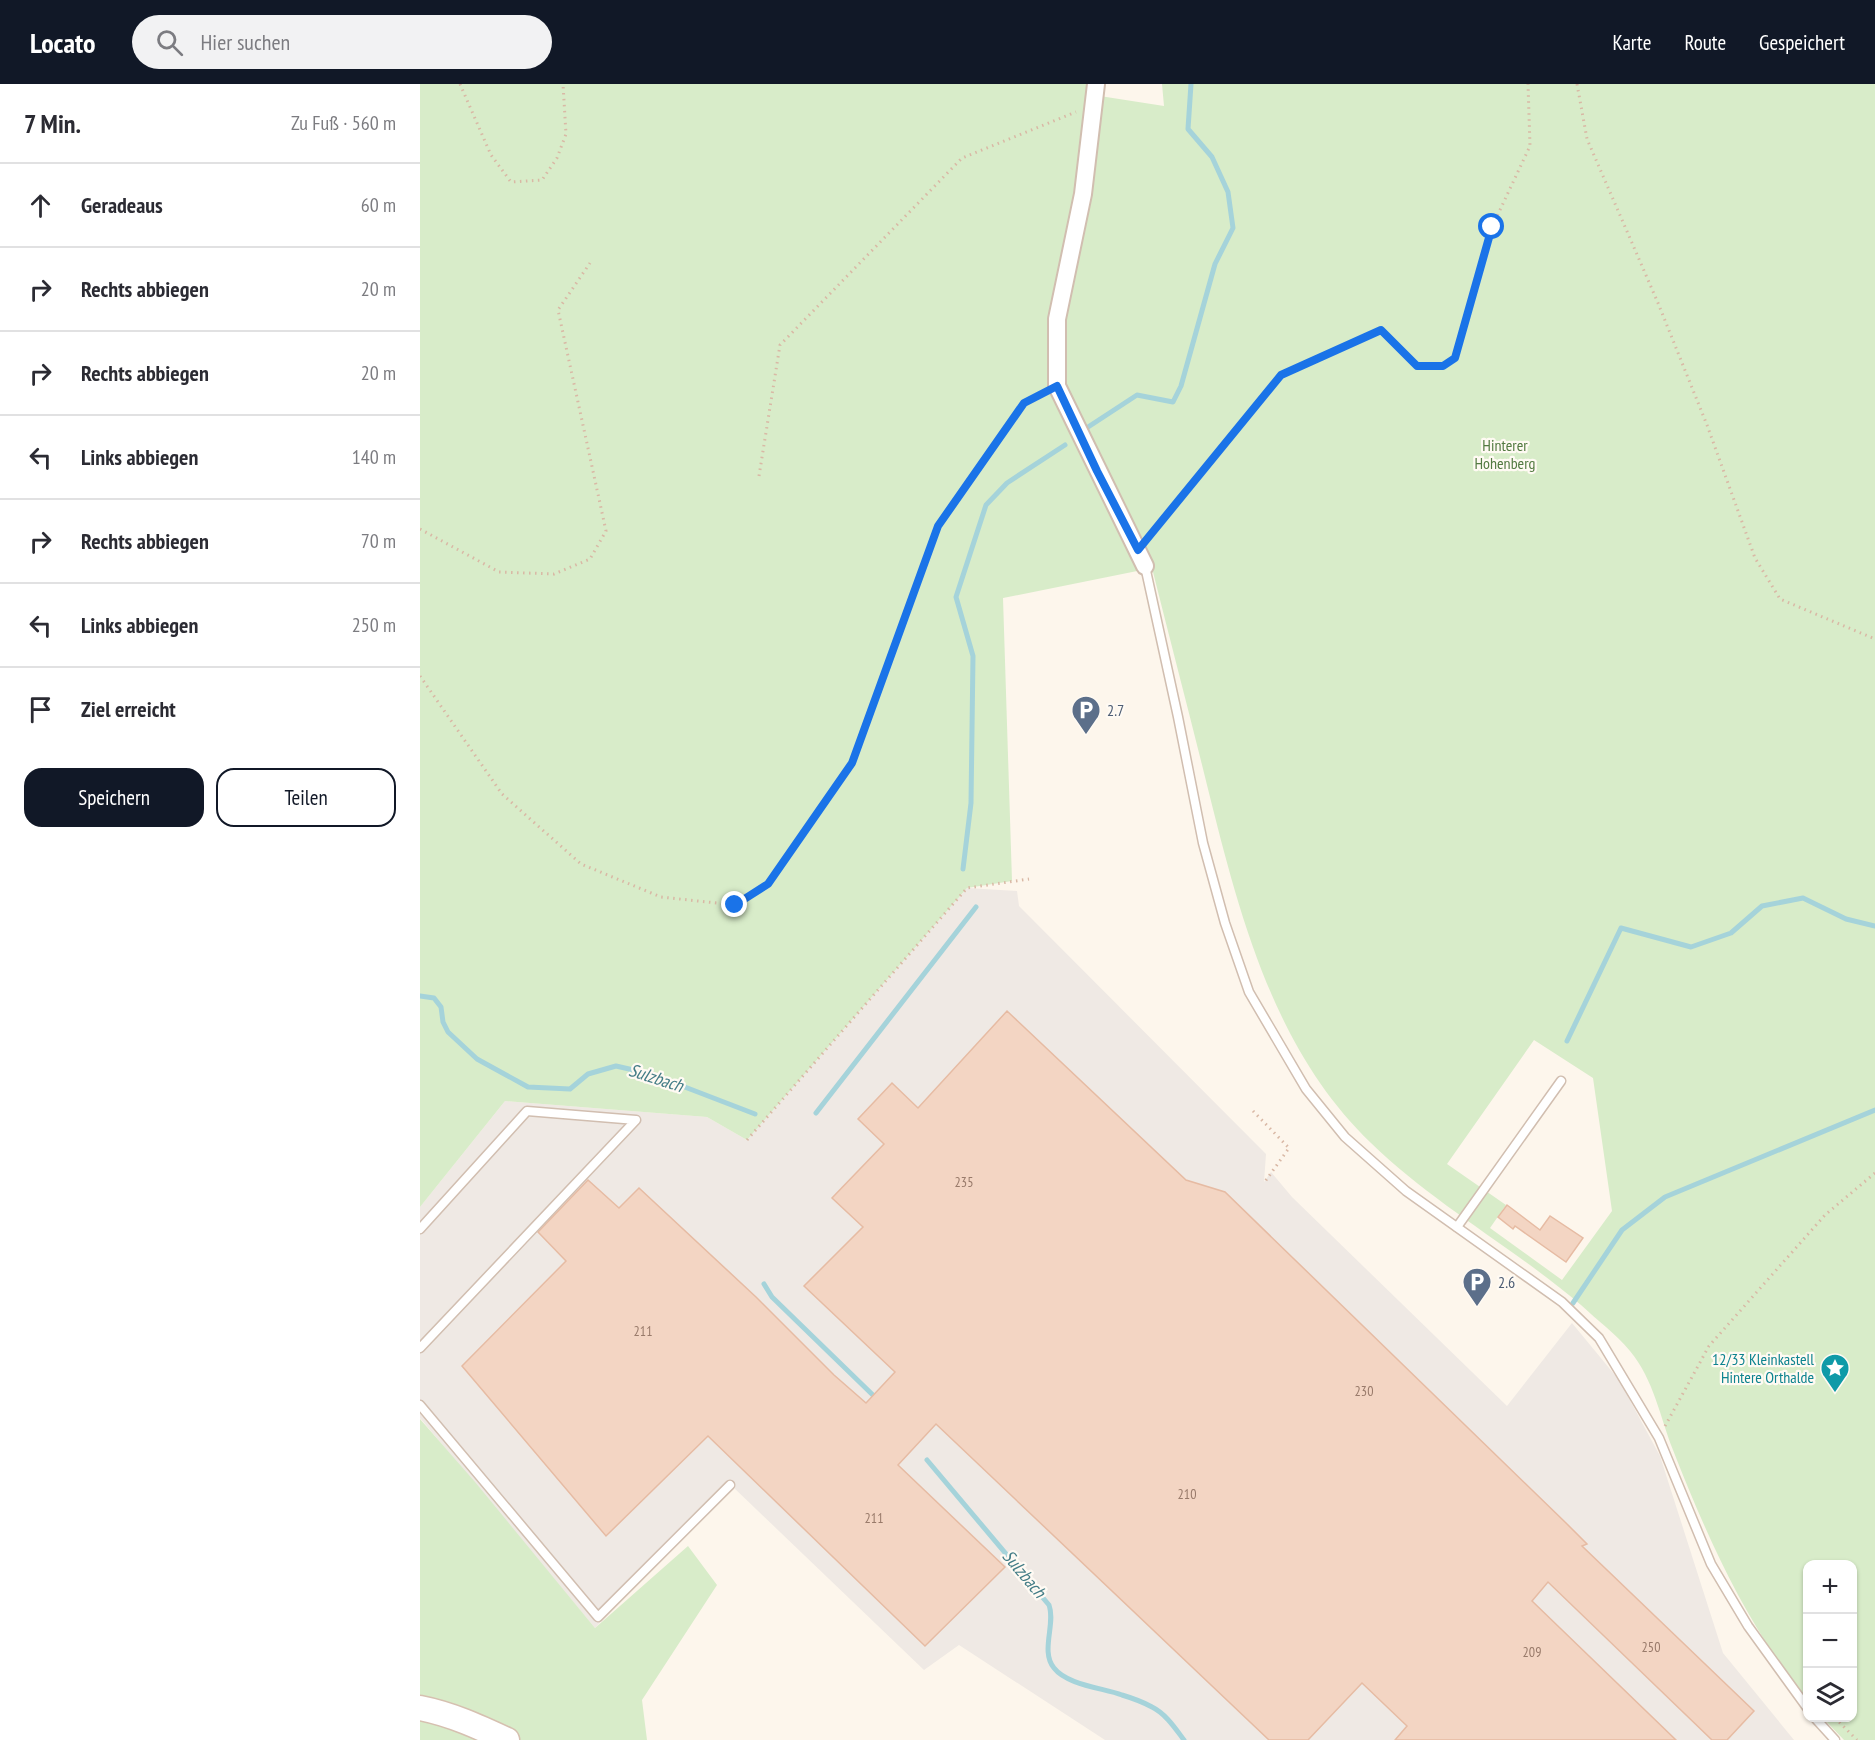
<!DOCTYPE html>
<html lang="de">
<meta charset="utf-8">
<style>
:root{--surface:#fff;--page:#f2f2f3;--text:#2b2b33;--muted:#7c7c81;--line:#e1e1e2;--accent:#111827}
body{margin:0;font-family:"PT Sans Narrow",sans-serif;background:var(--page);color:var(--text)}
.controls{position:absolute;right:18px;bottom:18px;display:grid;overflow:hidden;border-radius:12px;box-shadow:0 2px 4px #0004}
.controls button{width:54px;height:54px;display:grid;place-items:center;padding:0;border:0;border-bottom:2px solid var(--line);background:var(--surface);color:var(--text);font:30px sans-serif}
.stop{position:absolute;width:18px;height:18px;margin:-14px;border:4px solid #1a73e8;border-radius:50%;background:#fff}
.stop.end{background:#1a73e8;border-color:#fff;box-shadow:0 2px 6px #0008}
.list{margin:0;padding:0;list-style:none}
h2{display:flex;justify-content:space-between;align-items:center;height:78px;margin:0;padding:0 24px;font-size:26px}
h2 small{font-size:20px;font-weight:400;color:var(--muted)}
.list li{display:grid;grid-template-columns:39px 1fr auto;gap:18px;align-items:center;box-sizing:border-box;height:84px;padding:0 24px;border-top:2px solid var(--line)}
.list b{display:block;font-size:22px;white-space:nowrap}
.list em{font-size:20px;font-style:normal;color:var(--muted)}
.actions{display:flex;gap:12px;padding:18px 24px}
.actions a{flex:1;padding:14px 0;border:2px solid var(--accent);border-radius:18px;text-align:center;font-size:21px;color:var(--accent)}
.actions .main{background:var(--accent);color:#fff}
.icon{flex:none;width:33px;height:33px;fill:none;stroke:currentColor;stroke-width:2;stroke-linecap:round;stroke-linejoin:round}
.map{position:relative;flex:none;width:1455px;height:1656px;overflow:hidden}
header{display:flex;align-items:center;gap:36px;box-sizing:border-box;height:84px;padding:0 30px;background:var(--accent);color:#fff}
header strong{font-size:28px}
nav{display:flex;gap:33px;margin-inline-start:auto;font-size:21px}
.search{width:420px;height:54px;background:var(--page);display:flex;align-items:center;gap:15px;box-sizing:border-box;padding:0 21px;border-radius:33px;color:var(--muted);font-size:22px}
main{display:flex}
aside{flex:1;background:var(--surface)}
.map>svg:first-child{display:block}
.industrial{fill:#efe9e4}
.green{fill:#d8ecc9;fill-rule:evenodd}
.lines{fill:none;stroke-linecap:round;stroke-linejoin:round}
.stream{stroke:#a5d3da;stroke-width:5}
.building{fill:#f3d5c3;stroke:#e6bba3;stroke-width:1.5}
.lane-casing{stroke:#d1beb0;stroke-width:11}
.street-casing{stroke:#d1beb0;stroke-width:20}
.secondary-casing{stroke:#d6c0b0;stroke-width:27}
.path{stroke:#d9b8a5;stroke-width:3;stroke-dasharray:1.5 4.5;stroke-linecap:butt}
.lane{stroke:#fff;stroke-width:8}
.street{stroke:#fff;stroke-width:16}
.secondary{stroke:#fff;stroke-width:24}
.route{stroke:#1a73e8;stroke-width:8}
.labels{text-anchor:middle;stroke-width:4.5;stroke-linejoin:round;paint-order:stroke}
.number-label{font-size:14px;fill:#987a6a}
.park-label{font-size:16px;fill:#537a41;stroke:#fffaf3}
.service-label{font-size:16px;fill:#4e5e75;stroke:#fffaf3;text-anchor:start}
.culture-label{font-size:16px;fill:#0d838f;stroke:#fffaf3;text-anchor:end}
.water-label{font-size:18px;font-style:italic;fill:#437c86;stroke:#fffaf3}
</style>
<header>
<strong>Locato</strong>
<div class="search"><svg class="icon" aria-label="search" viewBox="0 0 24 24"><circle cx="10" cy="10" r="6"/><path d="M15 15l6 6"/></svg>Hier suchen</div>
<nav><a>Karte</a><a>Route</a><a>Gespeichert</a></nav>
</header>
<main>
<aside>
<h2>7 Min.<small>Zu Fuß · 560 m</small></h2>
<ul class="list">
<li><svg class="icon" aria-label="ahead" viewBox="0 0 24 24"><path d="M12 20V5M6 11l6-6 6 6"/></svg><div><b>Geradeaus</b></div><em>60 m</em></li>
<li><svg class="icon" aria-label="right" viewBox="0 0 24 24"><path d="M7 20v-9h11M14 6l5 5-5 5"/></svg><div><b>Rechts abbiegen</b></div><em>20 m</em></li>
<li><svg class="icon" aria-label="right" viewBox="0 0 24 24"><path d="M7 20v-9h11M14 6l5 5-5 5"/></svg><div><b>Rechts abbiegen</b></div><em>20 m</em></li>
<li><svg class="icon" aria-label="left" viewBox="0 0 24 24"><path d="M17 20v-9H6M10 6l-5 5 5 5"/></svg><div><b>Links abbiegen</b></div><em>140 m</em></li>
<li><svg class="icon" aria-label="right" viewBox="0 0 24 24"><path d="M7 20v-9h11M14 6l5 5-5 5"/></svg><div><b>Rechts abbiegen</b></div><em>70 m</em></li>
<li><svg class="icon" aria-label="left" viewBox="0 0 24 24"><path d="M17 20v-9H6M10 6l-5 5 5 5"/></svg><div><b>Links abbiegen</b></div><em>250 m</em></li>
<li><svg class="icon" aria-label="arrive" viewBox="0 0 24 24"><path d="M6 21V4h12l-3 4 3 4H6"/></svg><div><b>Ziel erreicht</b></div></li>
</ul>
<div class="actions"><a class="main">Speichern</a><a>Teilen</a></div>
</aside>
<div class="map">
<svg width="1455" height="1656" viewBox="0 0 1455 1656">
<rect width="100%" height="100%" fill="#fdf6ec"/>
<polygon class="industrial" points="547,804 597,807 599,822 846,1070 844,1098 851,1088 872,1113 1087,1322 1152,1239 1199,1296 1240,1372 1303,1569 1374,1656 685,1656 539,1561 504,1586 312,1402 175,1544 0,1334 0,1123 85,1017 287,1033 327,1056"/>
<g class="green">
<path d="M0 0H667V10L744 22 742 0H1455V1656H1424L1403 1634H1432V1480H1388L1387 1616C1377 1605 1368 1591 1359 1578 1314 1513 1282 1440 1253 1366 1240 1333 1234 1296 1210 1267 1196 1250 1177 1236 1161 1221 1094 1164 1015 1121 951 1059 853 965 819 829 787 701 769 628 750 556 732 484L583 514 592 797 547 804 327 1056 287 1033 85 1017 0 1123ZM1114 956 1173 994 1192 1127 1142 1196 1070 1144 1086 1121 1027 1080Z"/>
<polygon points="0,1335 55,1398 175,1544 268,1462 297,1501 222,1616 227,1656 0,1656"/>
</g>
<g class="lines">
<g class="stream">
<polyline points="665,345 717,311 753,318 761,302 795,180 813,144 808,108 792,73 768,45 771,0"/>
<polyline points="543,785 551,719 553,572 536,513 566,421 587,399 645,361"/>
<polyline points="0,912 14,914 21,923 23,938 28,948 57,975 108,1003 150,1005 168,990 196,982 231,990 335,1030"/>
<polyline points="1147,957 1201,844 1271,863 1311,849 1342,822 1383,814 1426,835 1455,842"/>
<polyline points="396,1029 556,823"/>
<polyline points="344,1200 352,1213 458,1316"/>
<polyline points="1153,1219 1202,1146 1245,1113 1455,1026"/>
<path d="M507 1376 629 1521C636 1540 620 1567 634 1584 647 1601 683 1604 702 1611 712 1614 723 1618 732 1623 746 1630 755 1644 764 1656"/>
</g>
</g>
<g class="building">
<polygon points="587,927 766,1096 805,1108 1146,1439 1167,1460 1162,1462 1334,1627 1307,1656 1292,1656 1128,1498 1112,1517 1256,1656 975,1656 987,1642 942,1599 888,1656 849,1656 516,1340 478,1381 585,1483 505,1562 288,1352 186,1452 42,1282 146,1177 118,1148 168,1096 199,1124 219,1104 336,1213 414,1291 446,1319 475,1288 384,1202 443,1143 412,1114 464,1060 438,1035 472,999 498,1024"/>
<polygon points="1087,1121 1120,1146 1130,1132 1163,1154 1146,1178 1095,1142 1093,1145 1078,1133"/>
</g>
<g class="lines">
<g class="lane-casing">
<g id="lane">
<polyline points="725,482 758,633 783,759 805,839 829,908 886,1005 925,1053 986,1107 1142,1218 1179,1254 1239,1354 1291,1480 1328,1542 1388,1625"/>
<polyline points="1037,1143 1141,997"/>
<polyline points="0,1145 107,1027 216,1036 0,1264"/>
<polyline points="0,1321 178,1533 310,1401"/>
<polyline points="1395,1634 1415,1656"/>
</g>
</g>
<g class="street-casing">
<polyline id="street" points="676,0 663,110 637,235 637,302 725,482"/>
</g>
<g class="secondary-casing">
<path id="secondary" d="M0 1624C31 1630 59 1643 87 1656"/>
</g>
<g class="path">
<polyline points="40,0 71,71 91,98 122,96 137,74 146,50 143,0"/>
<polyline points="1157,0 1167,55 1238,219 1287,341 1335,474 1360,515 1455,555"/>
<polyline points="339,392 360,261 542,74 656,28"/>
<polyline points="0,445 79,488 134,490 170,475 186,447 138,226 170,179"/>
<polyline points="729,452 861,291 961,246 997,282 1023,282 1035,274 1072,143 1110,62 1108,0"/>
<polyline points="0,592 82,710 161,780 241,813 315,821 348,799 432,679 518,442 605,319 625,309"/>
<polyline points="833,1027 869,1064 844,1099"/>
<polyline points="327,1056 547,804 609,795"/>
<polyline points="1245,1342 1289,1262 1405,1131 1455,1089"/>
<polyline points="1415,1634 1437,1656"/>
</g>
<use href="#lane" class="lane"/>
<use href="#street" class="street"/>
<use href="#secondary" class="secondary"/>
</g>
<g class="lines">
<polyline class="route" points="315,821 348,800 432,679 518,442 604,319 637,302 677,387 718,466 861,291 961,246 997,282 1023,282 1035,274 1072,143"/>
</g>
<defs>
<g id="parking-pin" transform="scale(1.5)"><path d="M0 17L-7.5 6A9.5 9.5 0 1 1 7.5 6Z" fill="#5c6f8a" stroke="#fffaf3"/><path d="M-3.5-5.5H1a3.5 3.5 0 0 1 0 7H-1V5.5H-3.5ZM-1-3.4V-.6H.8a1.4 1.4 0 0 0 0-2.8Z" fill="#fff"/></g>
<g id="sight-pin" transform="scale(1.5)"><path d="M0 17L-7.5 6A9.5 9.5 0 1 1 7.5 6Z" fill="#0f9aa8" stroke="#fffaf3"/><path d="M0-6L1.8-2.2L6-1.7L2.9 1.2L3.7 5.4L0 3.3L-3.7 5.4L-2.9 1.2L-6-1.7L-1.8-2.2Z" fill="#fff"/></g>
</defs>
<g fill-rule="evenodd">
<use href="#parking-pin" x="666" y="626"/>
<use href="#parking-pin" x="1057" y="1198"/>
<use href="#sight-pin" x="1415" y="1284"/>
</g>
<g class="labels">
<g class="number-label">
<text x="544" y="1103">235</text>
<text x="223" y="1252">211</text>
<text x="944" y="1312">230</text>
<text x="767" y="1415">210</text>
<text x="454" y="1439">211</text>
<text x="1231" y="1568">250</text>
<text x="1112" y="1573">209</text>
</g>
<g class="park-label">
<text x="1085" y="367">Hinterer<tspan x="1085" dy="18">Hohenberg</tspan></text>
</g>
<g class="service-label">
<text x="687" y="632">2.7</text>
<text x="1078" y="1204">2.6</text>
</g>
<g class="culture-label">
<text x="1394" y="1281">12/33 Kleinkastell<tspan x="1394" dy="18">Hintere Orthalde</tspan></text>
</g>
<g class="water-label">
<text transform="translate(236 994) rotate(18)" y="6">Sulzbach</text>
<text transform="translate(604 1490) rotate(50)" y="6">Sulzbach</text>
</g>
</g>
</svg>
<div class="controls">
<button>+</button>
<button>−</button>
<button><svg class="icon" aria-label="layers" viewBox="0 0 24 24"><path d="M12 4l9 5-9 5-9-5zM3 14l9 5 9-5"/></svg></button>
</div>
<div class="stop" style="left:1072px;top:143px"></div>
<div class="stop end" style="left:315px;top:821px"></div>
</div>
</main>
